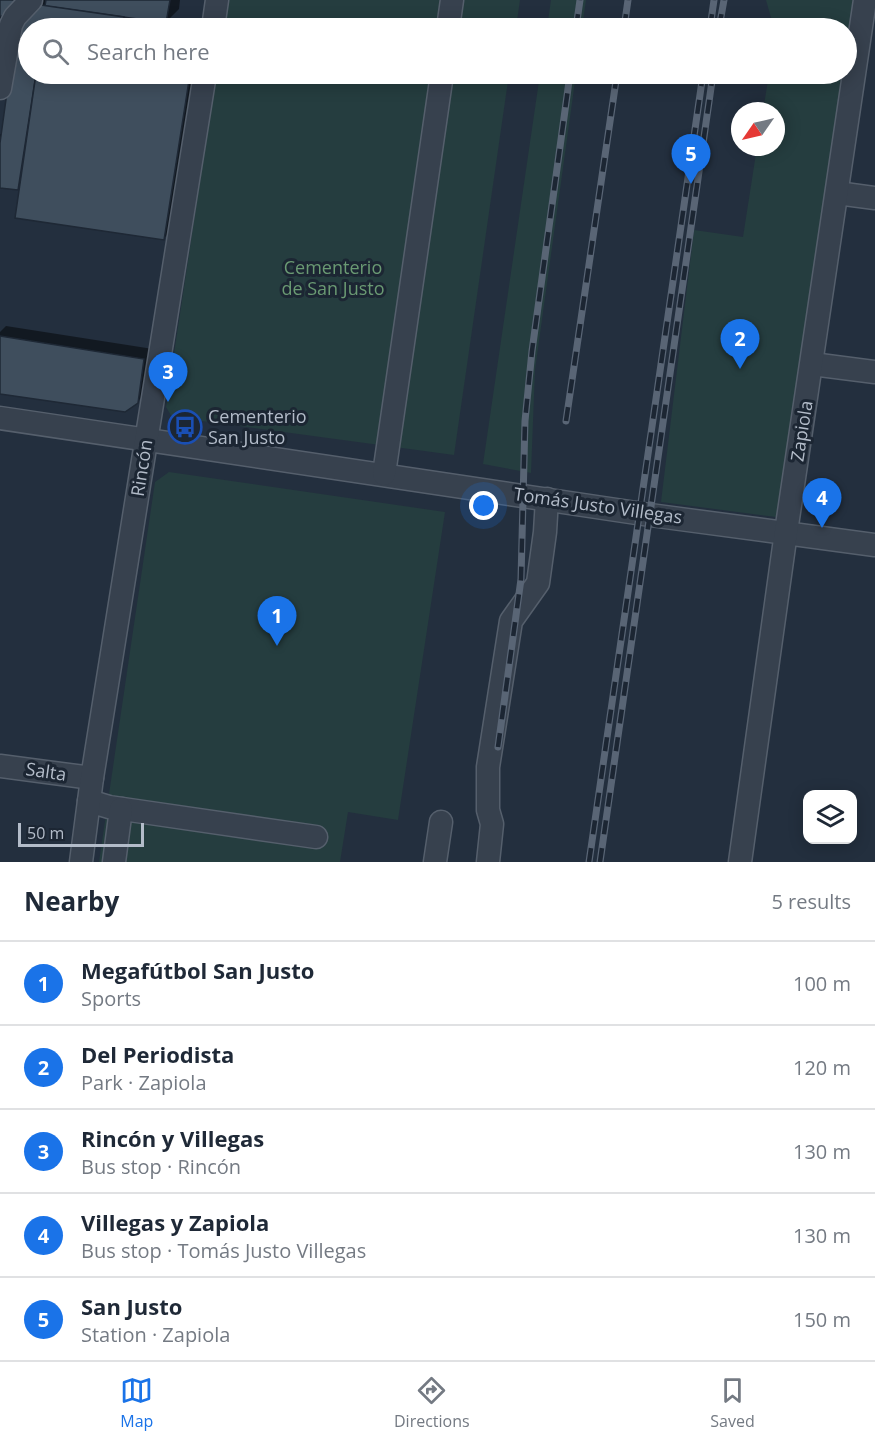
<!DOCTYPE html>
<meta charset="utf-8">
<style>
:root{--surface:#fff;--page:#f2f2f3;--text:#1f2937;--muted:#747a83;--line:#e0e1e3;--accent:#1a73e8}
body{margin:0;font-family:"Open Sans",sans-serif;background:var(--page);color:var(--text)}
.controls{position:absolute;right:18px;bottom:18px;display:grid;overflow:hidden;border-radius:12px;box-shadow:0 3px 15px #0003}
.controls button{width:54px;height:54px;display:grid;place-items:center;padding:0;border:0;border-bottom:2px solid var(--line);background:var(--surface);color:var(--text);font:30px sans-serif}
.compass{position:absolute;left:731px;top:102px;width:54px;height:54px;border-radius:50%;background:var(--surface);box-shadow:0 3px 15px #0003;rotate:236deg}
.scale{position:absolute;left:18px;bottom:15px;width:126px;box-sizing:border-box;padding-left:6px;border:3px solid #b3bcc9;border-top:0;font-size:16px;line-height:21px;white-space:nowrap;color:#b3bcc9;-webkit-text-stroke:4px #1c2633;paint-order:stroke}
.you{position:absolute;left:484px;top:506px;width:21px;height:21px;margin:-15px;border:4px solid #fff;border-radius:50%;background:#1a73e8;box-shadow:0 0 0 9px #1a73e833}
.badge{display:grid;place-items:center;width:39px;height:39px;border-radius:50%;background:var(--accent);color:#fff;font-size:20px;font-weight:700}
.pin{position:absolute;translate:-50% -50px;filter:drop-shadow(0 2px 3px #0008)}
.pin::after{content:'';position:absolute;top:32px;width:21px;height:18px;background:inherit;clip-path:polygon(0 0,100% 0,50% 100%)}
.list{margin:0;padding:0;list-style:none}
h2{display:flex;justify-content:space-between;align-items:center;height:78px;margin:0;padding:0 24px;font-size:26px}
h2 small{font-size:20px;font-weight:400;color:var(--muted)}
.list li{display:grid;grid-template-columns:39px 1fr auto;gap:18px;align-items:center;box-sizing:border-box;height:84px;padding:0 24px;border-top:2px solid var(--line)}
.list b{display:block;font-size:22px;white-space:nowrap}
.list p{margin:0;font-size:20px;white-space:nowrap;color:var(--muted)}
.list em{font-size:20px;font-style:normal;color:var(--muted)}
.icon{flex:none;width:33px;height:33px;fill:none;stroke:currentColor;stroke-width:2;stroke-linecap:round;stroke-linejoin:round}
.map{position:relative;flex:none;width:875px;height:862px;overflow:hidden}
.search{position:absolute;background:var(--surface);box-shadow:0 3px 15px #0003;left:18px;right:18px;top:18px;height:66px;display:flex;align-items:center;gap:15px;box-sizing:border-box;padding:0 21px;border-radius:33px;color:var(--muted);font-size:22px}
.sheet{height:498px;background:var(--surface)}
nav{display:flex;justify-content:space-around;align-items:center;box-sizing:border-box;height:84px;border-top:2px solid var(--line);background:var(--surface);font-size:16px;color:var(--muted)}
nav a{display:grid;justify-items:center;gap:3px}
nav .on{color:var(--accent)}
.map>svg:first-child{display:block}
.green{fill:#253d3f}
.shadow{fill:#0007}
.building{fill:#3f4e5d;stroke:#1e2835;stroke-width:1.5}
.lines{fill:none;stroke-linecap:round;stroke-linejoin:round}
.minor-casing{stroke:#555f6c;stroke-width:25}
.minor{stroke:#37414e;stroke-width:22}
.rail-casing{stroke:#596575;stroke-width:7}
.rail{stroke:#1c2633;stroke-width:4.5;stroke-dasharray:14;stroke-linecap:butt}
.labels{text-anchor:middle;stroke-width:6;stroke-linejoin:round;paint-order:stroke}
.park-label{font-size:18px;fill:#6a9a73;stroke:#1c2633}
.poi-label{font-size:18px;fill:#b3bcc9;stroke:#1c2633;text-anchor:start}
.street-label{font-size:18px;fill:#b3bcc9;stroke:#1c2633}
</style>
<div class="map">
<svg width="875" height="862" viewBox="0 0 875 862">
<rect width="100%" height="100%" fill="#232f3e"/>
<g class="green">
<polygon points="227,0 520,0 516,28 223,28"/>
<polygon points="551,0 586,0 582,28 547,28"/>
<polygon points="766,0 854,0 847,54 846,28 774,28"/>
<polygon points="216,74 509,74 454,455 172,417 166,407"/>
<polygon points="540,74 576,74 535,370 531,473 483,464"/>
<polygon points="769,74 844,74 784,518 661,502 694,230 743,237 757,147 776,147 776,111 763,111"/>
<polygon points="169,472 445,512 398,820 348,812 340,862 99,862 155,482"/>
</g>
<g class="shadow">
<polygon points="0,0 180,0 179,9 166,22 131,17 129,28 28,28 28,74 200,74 176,226 163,239 21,185 18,189 0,186 0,134 3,135 9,88 0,101"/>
<polygon points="6,326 153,349 147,392 137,402 0,393 0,332"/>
</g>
<g class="building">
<polygon points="0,0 19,0 6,17 0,16"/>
<polygon points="46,0 170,0 166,23 45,6"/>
<polygon points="34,4 124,17 122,28 28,28 28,74 36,74 18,190 0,188 0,143 15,34"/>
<polygon points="36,74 190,74 164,240 15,218"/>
<polygon points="0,336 144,359 138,403 125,412 0,394"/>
</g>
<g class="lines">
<g class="minor-casing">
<g id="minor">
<polyline points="213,28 217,0"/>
<polyline points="448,28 452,0"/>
<polyline points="0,88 11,25 15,17 31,0"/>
<polyline points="837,193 875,198"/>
<polyline points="812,364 875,372"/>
<polyline points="0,418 650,515 875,545"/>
<polyline points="384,474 442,74"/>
<polyline points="0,766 92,778"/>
<polyline points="89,801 109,807 316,837"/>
<polyline points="81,862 92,778 205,74"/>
<polyline points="114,862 121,809"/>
<polyline points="435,862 441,822"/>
<polyline points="488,862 492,824 488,810 488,767 511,621 538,583 545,532 547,499"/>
<polyline points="740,862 786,532 865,0"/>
</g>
</g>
<use href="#minor" class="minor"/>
<g class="rail-casing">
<g id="rail">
<polyline points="576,28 580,0"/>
<polyline points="624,28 628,0"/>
<polyline points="710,28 714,0"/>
<polyline points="719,28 724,0"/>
<polyline points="566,421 617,74"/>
<polyline points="498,747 521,579 525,421 532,351 570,74"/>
<polyline points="589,862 703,74"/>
<polyline points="600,862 713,74"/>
</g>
</g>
<use href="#rail" class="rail"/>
</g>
<defs>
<g id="bus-ring" transform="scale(1.725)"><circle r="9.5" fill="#1c2633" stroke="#1a4fb4" stroke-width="1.5"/><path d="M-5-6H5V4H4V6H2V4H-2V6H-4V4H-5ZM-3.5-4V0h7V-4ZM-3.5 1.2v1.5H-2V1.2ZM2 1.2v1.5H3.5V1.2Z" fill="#1a4fb4"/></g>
</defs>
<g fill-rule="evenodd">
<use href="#bus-ring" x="185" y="427"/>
</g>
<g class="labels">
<g class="park-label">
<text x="333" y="274">Cementerio<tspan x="333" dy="21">de San Justo</tspan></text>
</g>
<g class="poi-label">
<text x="208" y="423">Cementerio<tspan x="208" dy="21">San Justo</tspan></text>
</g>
<g class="street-label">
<text transform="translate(802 431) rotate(-81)" y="6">Zapiola</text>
<text transform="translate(142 468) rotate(-81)" y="6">Rincón</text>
<text transform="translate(598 506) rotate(8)" y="6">Tomás Justo Villegas</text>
<text transform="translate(46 772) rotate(8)" y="6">Salta</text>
</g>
</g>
</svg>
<div class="controls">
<button><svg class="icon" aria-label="layers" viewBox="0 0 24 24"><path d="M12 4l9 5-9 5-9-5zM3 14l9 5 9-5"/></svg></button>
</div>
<svg class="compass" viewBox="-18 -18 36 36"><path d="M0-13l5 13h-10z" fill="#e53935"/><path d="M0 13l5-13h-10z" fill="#747a83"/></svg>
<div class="scale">50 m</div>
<div class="you"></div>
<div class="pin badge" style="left:277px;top:646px">1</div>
<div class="pin badge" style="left:740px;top:369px">2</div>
<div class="pin badge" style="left:168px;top:402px">3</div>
<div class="pin badge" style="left:822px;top:528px">4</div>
<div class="pin badge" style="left:691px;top:184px">5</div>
<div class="search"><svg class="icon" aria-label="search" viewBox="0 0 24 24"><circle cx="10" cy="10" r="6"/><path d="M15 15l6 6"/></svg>Search here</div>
</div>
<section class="sheet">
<h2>Nearby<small>5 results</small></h2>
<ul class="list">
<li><span class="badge">1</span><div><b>Megafútbol San Justo</b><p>Sports</p></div><em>100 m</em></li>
<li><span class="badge">2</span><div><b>Del Periodista</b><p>Park · Zapiola</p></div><em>120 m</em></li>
<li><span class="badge">3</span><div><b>Rincón y Villegas</b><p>Bus stop · Rincón</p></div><em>130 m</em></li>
<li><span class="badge">4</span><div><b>Villegas y Zapiola</b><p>Bus stop · Tomás Justo Villegas</p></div><em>130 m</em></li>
<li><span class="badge">5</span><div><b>San Justo</b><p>Station · Zapiola</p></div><em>150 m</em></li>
</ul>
</section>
<nav>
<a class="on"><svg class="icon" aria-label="map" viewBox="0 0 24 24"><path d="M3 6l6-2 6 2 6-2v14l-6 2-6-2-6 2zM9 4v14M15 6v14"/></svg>Map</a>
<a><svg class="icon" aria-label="directions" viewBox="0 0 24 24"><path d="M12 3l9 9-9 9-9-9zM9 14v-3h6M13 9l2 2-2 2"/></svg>Directions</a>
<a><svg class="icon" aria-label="saved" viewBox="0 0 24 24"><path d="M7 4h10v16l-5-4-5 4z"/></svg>Saved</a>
</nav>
